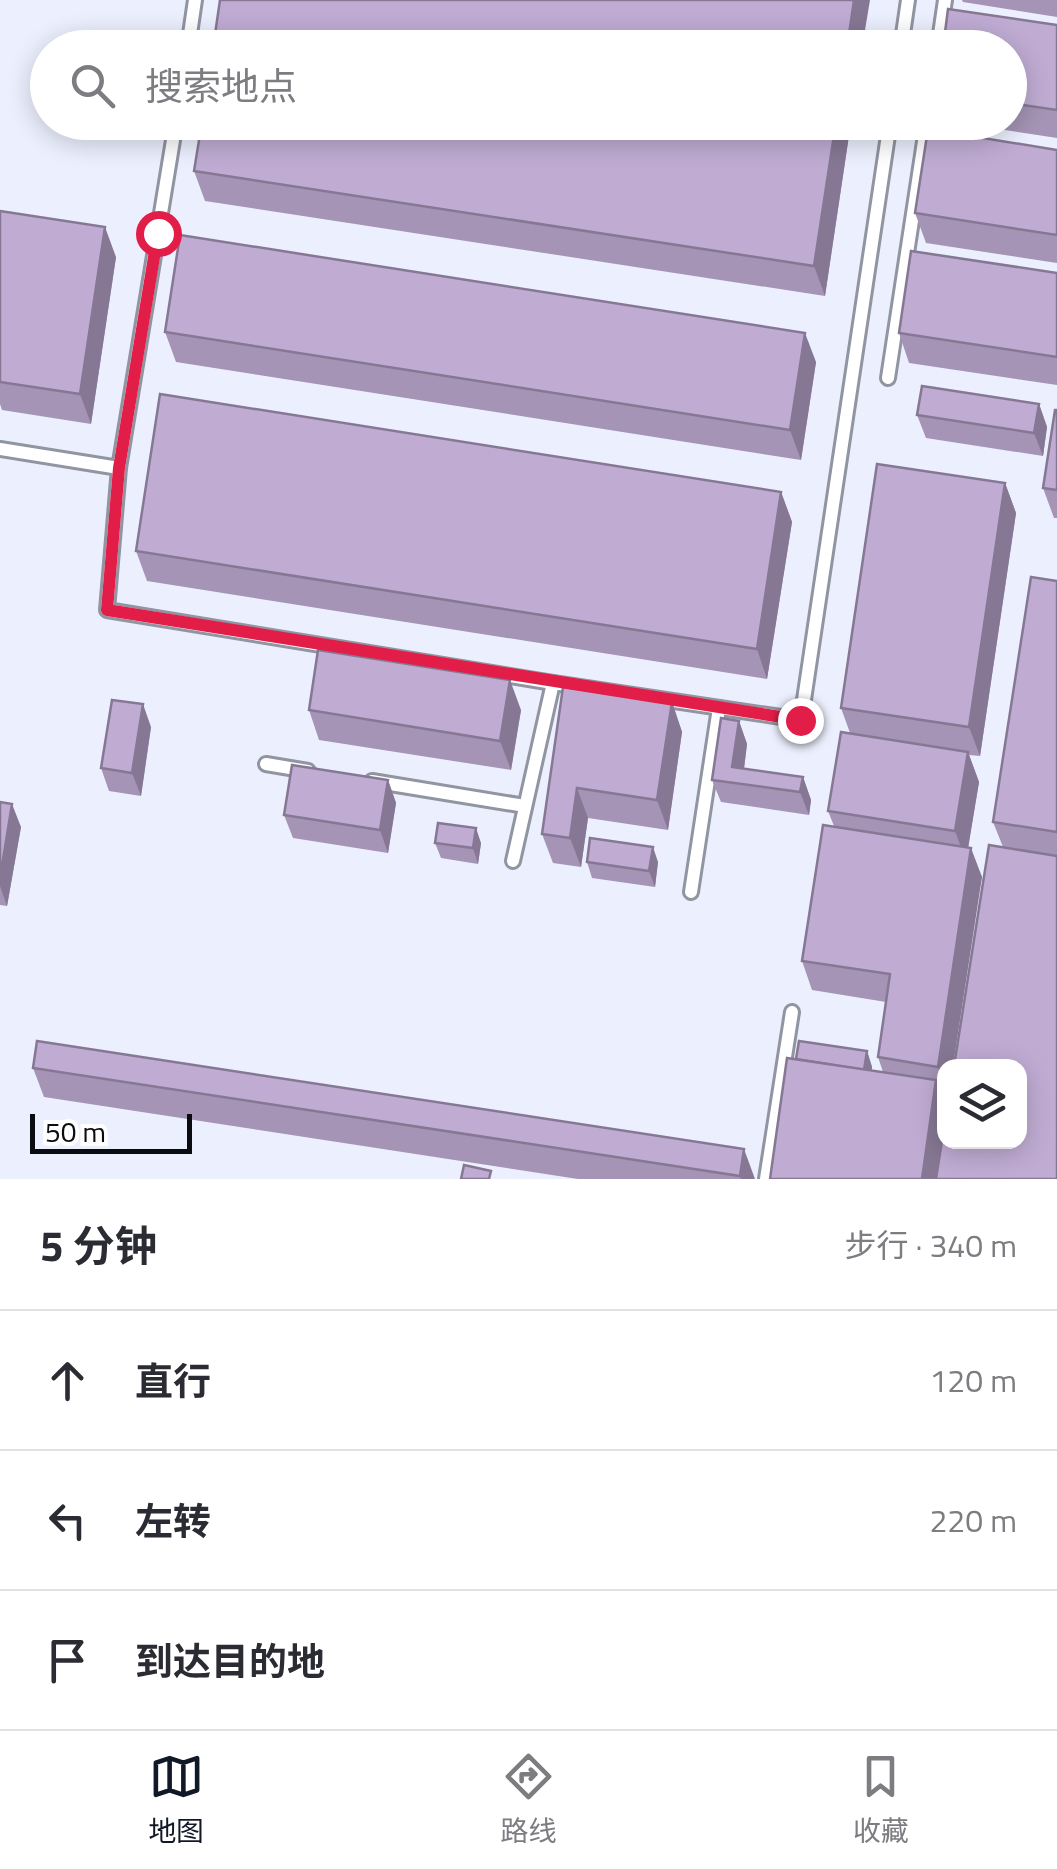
<!DOCTYPE html>
<html lang="zh">
<meta charset="utf-8">
<style>
:root{--surface:#fff;--page:#f2f2f3;--text:#2b2b33;--muted:#7c7c81;--line:#e1e1e2;--accent:#111827}
body{margin:0;font-family:"Titillium Web","Noto Sans SC",sans-serif;background:var(--page);color:var(--text)}
.controls{position:absolute;right:30px;bottom:30px;display:grid;overflow:hidden;border-radius:20px;box-shadow:0 5px 25px #0003}
.controls button{width:90px;height:90px;display:grid;place-items:center;padding:0;border:0;border-bottom:2px solid var(--line);background:var(--surface);color:var(--text);font:50px sans-serif}
.scale{position:absolute;left:30px;bottom:25px;width:162px;box-sizing:border-box;padding-left:10px;border:5px solid #0b0c11;border-top:0;font-size:28px;line-height:35px;white-space:nowrap;color:#0b0c11;-webkit-text-stroke:8px #fefefe;paint-order:stroke}
.stop{position:absolute;width:30px;height:30px;margin:-22px;border:8px solid #e11d48;border-radius:50%;background:#fff}
.stop.end{background:#e11d48;border-color:#fff;box-shadow:0 2px 10px #0008}
.list{margin:0;padding:0;list-style:none}
h2{display:flex;justify-content:space-between;align-items:center;height:130px;margin:0;padding:0 40px;font-size:42px}
h2 small{font-size:32px;font-weight:400;color:var(--muted)}
.list li{display:grid;grid-template-columns:65px 1fr auto;gap:30px;align-items:center;box-sizing:border-box;height:140px;padding:0 40px;border-top:2px solid var(--line)}
.list b{display:block;font-size:38px;white-space:nowrap}
.list em{font-size:32px;font-style:normal;color:var(--muted)}
.icon{flex:none;width:55px;height:55px;fill:none;stroke:currentColor;stroke-width:2;stroke-linecap:round;stroke-linejoin:round}
.map{position:relative;flex:none;width:1057px;height:1179px;overflow:hidden}
.search{position:absolute;background:var(--surface);box-shadow:0 5px 25px #0003;left:30px;right:30px;top:30px;height:110px;display:flex;align-items:center;gap:25px;box-sizing:border-box;padding:0 35px;border-radius:55px;color:var(--muted);font-size:38px}
.sheet{height:550px;background:var(--surface)}
nav{display:flex;justify-content:space-around;align-items:center;box-sizing:border-box;height:140px;border-top:2px solid var(--line);background:var(--surface);font-size:28px;color:var(--muted)}
nav a{display:grid;justify-items:center;gap:5px}
nav .on{color:var(--accent)}
.map>svg:first-child{display:block}
.lines{fill:none;stroke-linecap:round;stroke-linejoin:round}
.service-casing{stroke:#9194a1;stroke-width:18}
.service{stroke:#fff;stroke-width:12}
.wall{fill:#a594b5}
.shaded-wall{fill:#867894}
.building{fill:#c0acd3;stroke:#867894;stroke-width:2.5}
.route{stroke:#e11d48;stroke-width:12}
</style>
<div class="map">
<svg width="1057" height="1179" viewBox="0 0 1057 1179">
<rect width="100%" height="100%" fill="#ecf0fe"/>
<g class="lines">
<g class="service-casing">
<g id="service">
<polyline points="188,48 195,0"/>
<polyline points="901,48 908,0"/>
<polyline points="938,48 945,0"/>
<polyline points="176,122 119,468 107,610 553,683"/>
<polyline points="888,378 927,122"/>
<polyline points="0,449 119,468"/>
<polyline points="266,764 308,771"/>
<polyline points="372,781 525,806"/>
<polyline points="513,861 553,683 801,720 890,122"/>
<polyline points="691,892 719,708"/>
<polyline points="766,1179 792,1012"/>
</g>
</g>
<use href="#service" class="service"/>
</g>
<g class="wall">
<polygon points="962,0 1057,0 1057,17 963,2"/>
<polygon points="1057,25 1057,138 954,122 1010,122 1010,48"/>
<polygon points="851,122 825,296 205,201 194,171"/>
<polygon points="1057,150 1057,263 926,243 915,213"/>
<polygon points="0,211 116,257 91,424 2,410 0,404"/>
<polygon points="1057,273 1057,385 909,363 899,333"/>
<polygon points="165,332 816,362 801,460 176,362"/>
<polygon points="1039,404 1047,427 1043,456 926,438 917,415"/>
<polygon points="1057,410 1057,518 1054,518 1043,488"/>
<polygon points="1005,483 1016,513 980,756 969,755 979,782 968,847 982,877 944,1066 944,1096 942,1095 944,1127 1003,847 993,822 1057,581 1057,1179 796,1059 867,1051 872,1067 872,1071 883,1072 878,1057 886,1002 812,990 802,961 834,826 828,811 850,733 841,708"/>
<polygon points="781,492 792,522 767,679 147,581 136,551"/>
<polygon points="563,687 672,702 682,732 668,830 588,818 581,867 553,863 542,834"/>
<polygon points="309,710 521,710 511,770 319,740"/>
<polygon points="739,721 747,744 744,769 803,777 811,800 809,815 721,802 712,780"/>
<polygon points="151,727 141,796 109,791 101,768"/>
<polygon points="388,780 396,803 388,853 293,838 284,815"/>
<polygon points="0,802 21,827 7,906 0,905"/>
<polygon points="435,843 481,843 478,864 441,858"/>
<polygon points="587,862 658,862 655,887 592,878"/>
<polygon points="37,1041 755,1179 578,1179 44,1097 33,1068"/>
</g>
<g class="shaded-wall">
<polygon points="854,0 870,0 862,48 847,48"/>
<polygon points="836,122 851,122 825,296 814,266"/>
<polygon points="105,227 116,257 91,424 80,394"/>
<polygon points="805,333 816,362 801,460 790,430"/>
<polygon points="1039,404 1047,427 1043,456 1034,433"/>
<polygon points="1005,483 1016,513 980,756 969,727"/>
<polygon points="781,492 792,522 767,679 757,649"/>
<polygon points="510,680 521,710 511,770 500,741"/>
<polygon points="672,702 682,732 668,830 657,800"/>
<polygon points="143,704 151,727 141,796 132,773"/>
<polygon points="739,721 747,744 742,784 732,767"/>
<polygon points="968,752 979,782 966,861 955,831"/>
<polygon points="803,777 811,800 809,815 800,792"/>
<polygon points="388,780 396,803 388,853 380,830"/>
<polygon points="577,788 588,818 581,867 570,838"/>
<polygon points="12,804 21,827 7,906 0,886 0,878"/>
<polygon points="476,828 481,843 478,864 473,848"/>
<polygon points="653,847 658,862 655,887 649,871"/>
<polygon points="971,848 982,877 953,1066 944,1066 944,1086 938,1067"/>
<polygon points="867,1051 872,1067 869,1091 863,1076"/>
<polygon points="936,1080 944,1103 944,1127 937,1179 922,1179"/>
<polygon points="744,1149 755,1179 741,1179 740,1176"/>
</g>
<g class="building">
<polygon points="220,0 854,0 847,48 213,48"/>
<polygon points="948,9 1057,25 1057,110 1010,103 1010,48 943,48"/>
<polygon points="202,122 836,122 814,266 194,171"/>
<polygon points="928,129 1057,150 1057,235 915,213"/>
<polygon points="0,211 105,227 80,394 0,382"/>
<polygon points="180,235 805,333 790,430 165,332"/>
<polygon points="911,251 1057,273 1057,357 899,333"/>
<polygon points="922,386 1039,404 1034,433 917,415"/>
<polygon points="160,394 781,492 757,649 136,551"/>
<polygon points="1055,410 1057,410 1057,490 1043,488"/>
<polygon points="877,464 1005,483 969,727 841,708"/>
<polygon points="1031,577 1057,581 1057,832 993,822"/>
<polygon points="318,650 510,680 500,741 309,710"/>
<polygon points="563,687 672,702 657,800 577,788 570,838 542,834"/>
<polygon points="112,700 143,704 132,773 101,768"/>
<polygon points="721,718 739,721 732,767 803,777 800,792 712,780"/>
<polygon points="841,732 968,752 955,831 828,811"/>
<polygon points="292,765 388,780 380,830 284,815"/>
<polygon points="0,802 12,804 0,878"/>
<polygon points="438,823 476,828 473,848 435,843"/>
<polygon points="823,825 971,848 938,1067 878,1057 890,974 802,961"/>
<polygon points="590,838 653,847 649,871 587,862"/>
<polygon points="989,845 1057,856 1057,1179 936,1179 944,1128 944,1142 1020,1142 1020,1066 954,1066"/>
<polygon points="37,1041 744,1149 740,1176 33,1068"/>
<polygon points="799,1041 867,1051 864,1070 796,1059"/>
<polygon points="787,1058 936,1080 922,1179 770,1179"/>
<polygon points="464,1165 491,1171 489,1179 461,1179"/>
</g>
<g class="lines">
<polyline class="route" points="158,233 119,468 107,610 800,720"/>
</g>
</svg>
<div class="controls">
<button><svg class="icon" aria-label="layers" viewBox="0 0 24 24"><path d="M12 4l9 5-9 5-9-5zM3 14l9 5 9-5"/></svg></button>
</div>
<div class="scale">50 m</div>
<div class="stop" style="left:158px;top:233px"></div>
<div class="stop end" style="left:800px;top:720px"></div>
<div class="search"><svg class="icon" aria-label="search" viewBox="0 0 24 24"><circle cx="10" cy="10" r="6"/><path d="M15 15l6 6"/></svg>搜索地点</div>
</div>
<section class="sheet">
<h2>5 分钟<small>步行 · 340 m</small></h2>
<ul class="list">
<li><svg class="icon" aria-label="ahead" viewBox="0 0 24 24"><path d="M12 20V5M6 11l6-6 6 6"/></svg><div><b>直行</b></div><em>120 m</em></li>
<li><svg class="icon" aria-label="left" viewBox="0 0 24 24"><path d="M17 20v-9H6M10 6l-5 5 5 5"/></svg><div><b>左转</b></div><em>220 m</em></li>
<li><svg class="icon" aria-label="arrive" viewBox="0 0 24 24"><path d="M6 21V4h12l-3 4 3 4H6"/></svg><div><b>到达目的地</b></div></li>
</ul>
</section>
<nav>
<a class="on"><svg class="icon" aria-label="map" viewBox="0 0 24 24"><path d="M3 6l6-2 6 2 6-2v14l-6 2-6-2-6 2zM9 4v14M15 6v14"/></svg>地图</a>
<a><svg class="icon" aria-label="directions" viewBox="0 0 24 24"><path d="M12 3l9 9-9 9-9-9zM9 14v-3h6M13 9l2 2-2 2"/></svg>路线</a>
<a><svg class="icon" aria-label="saved" viewBox="0 0 24 24"><path d="M7 4h10v16l-5-4-5 4z"/></svg>收藏</a>
</nav>
